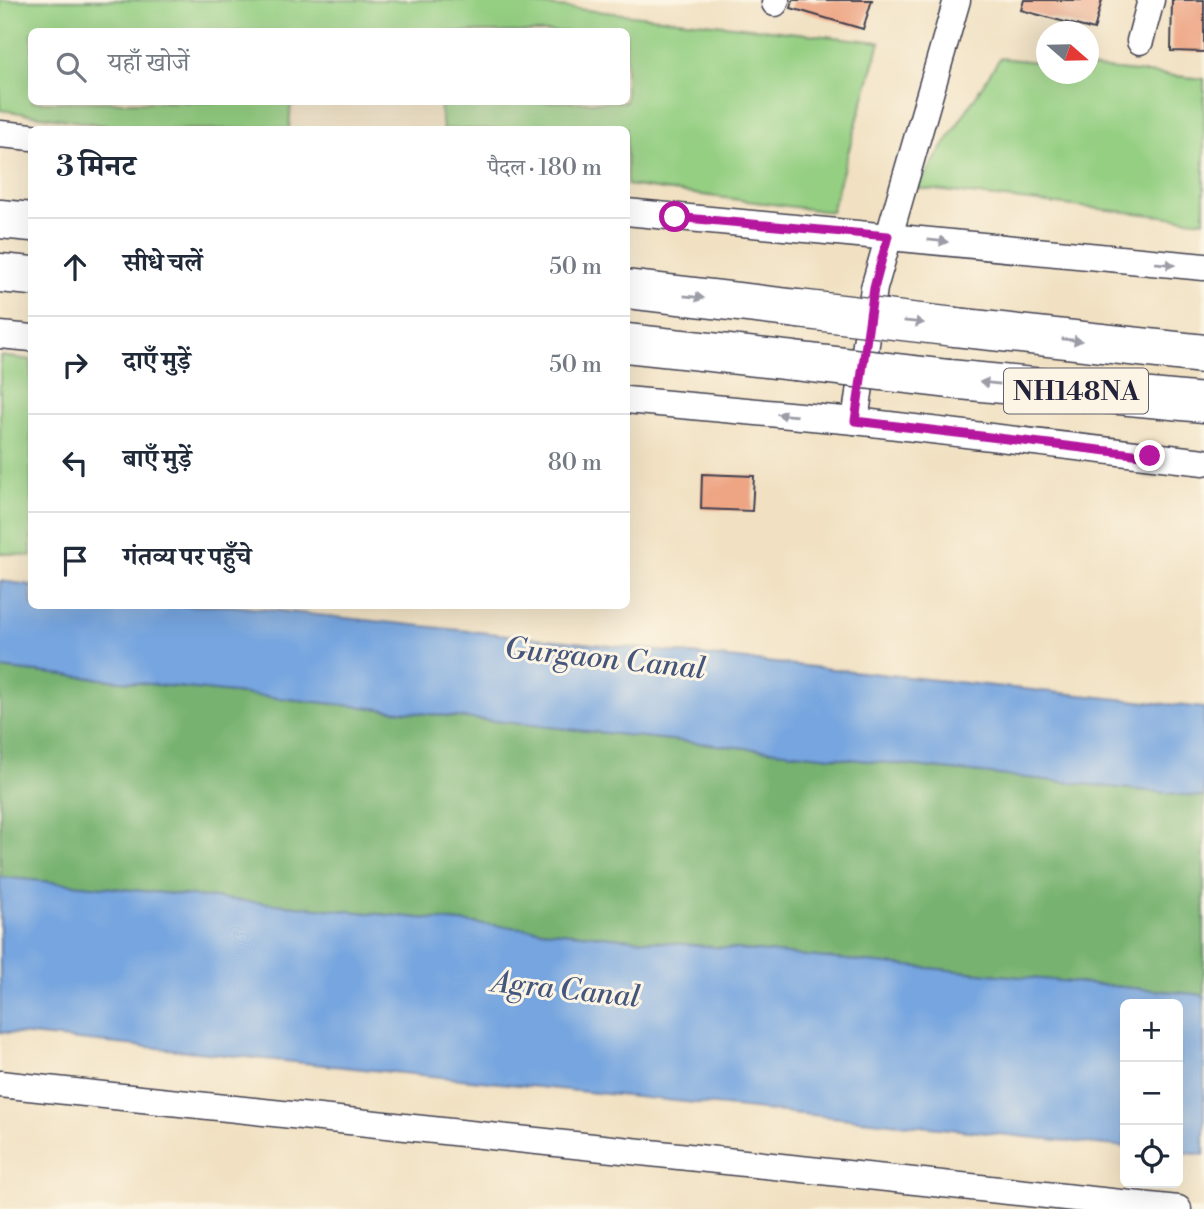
<!DOCTYPE html>
<html lang="hi">
<meta charset="utf-8">
<style>
:root{--surface:#fff;--page:#f6f6f7;--text:#1f2937;--muted:#747a83;--line:#e0e1e3}
body{margin:0;font-family:"Libre Bodoni","Noto Serif Devanagari",serif;background:var(--page);color:var(--text)}
.controls{position:absolute;right:21px;bottom:21px;display:grid;overflow:hidden;border-radius:10px;box-shadow:0 7px 28px #0002}
.controls button{width:63px;height:63px;display:grid;place-items:center;padding:0;border:0;border-bottom:2px solid var(--line);background:var(--surface);color:var(--text);font:35px sans-serif}
.compass{position:absolute;left:1036px;top:21px;width:63px;height:63px;border-radius:50%;background:var(--surface);box-shadow:0 7px 28px #0002;rotate:110deg}
.stop{position:absolute;width:21px;height:21px;margin:-16px;border:5px solid #b5179e;border-radius:50%;background:#fff}
.stop.end{background:#b5179e;border-color:#fff;box-shadow:0 2px 7px #0008}
.list{margin:0;padding:0;list-style:none}
h2{display:flex;justify-content:space-between;align-items:center;height:91px;margin:0;padding:0 28px;font-size:30px}
h2 small{font-size:23px;font-weight:400;color:var(--muted)}
.list li{display:grid;grid-template-columns:46px 1fr auto;gap:21px;align-items:center;box-sizing:border-box;height:98px;padding:0 28px;border-top:2px solid var(--line)}
.list b{display:block;font-size:26px;white-space:nowrap}
.list em{font-size:23px;font-style:normal;color:var(--muted)}
.icon{flex:none;width:38px;height:38px;fill:none;stroke:currentColor;stroke-width:2;stroke-linecap:round;stroke-linejoin:round}
.map{position:relative;flex:none;width:1204px;height:1209px;overflow:hidden}
.search{position:absolute;background:var(--surface);box-shadow:0 7px 28px #0002;left:28px;top:28px;width:602px;height:77px;display:flex;align-items:center;gap:18px;box-sizing:border-box;padding:0 24px;border-radius:10px;color:var(--muted);font-size:26px}
.panel{position:absolute;background:var(--surface);box-shadow:0 7px 28px #0002;left:28px;top:126px;width:602px;height:483px;border-radius:10px}
.map>svg:first-child{display:block}
.green{fill:#94cf82;stroke:#5b785e;stroke-width:2}
.forest{fill:#77b270;stroke:#4c6a56;stroke-width:2}
.water{fill:#76a5df;stroke:#4c648d;stroke-width:2}
.building{fill:#eea584}
.lines{fill:none;stroke-linecap:round;stroke-linejoin:round}
.minor-casing{stroke:#413f4f;stroke-width:29}
.highway-casing{stroke:#413f4f;stroke-width:41}
.minor{stroke:#fff;stroke-width:26}
.highway{stroke:#fff;stroke-width:38}
.highway-bridge-casing{stroke:#413f4f;stroke-width:41;stroke-linecap:butt}
.highway-bridge{stroke:#fff;stroke-width:38}
.oneway{fill:#9c9ca7}
.route{stroke:#b5179e;stroke-width:9}
.labels{text-anchor:middle;stroke-width:6;stroke-linejoin:round;paint-order:stroke}
.shield{fill:#fcf5e5;stroke:#63616e;stroke-width:2}
.shield-label{font-size:26px;font-weight:bold;fill:#22223b}
.water-label{font-size:30px;font-style:italic;fill:#44567d;stroke:#fcf5e5}
</style>
<div class="map">
<svg width="1204" height="1209" viewBox="0 0 1204 1209">
<rect width="100%" height="100%" fill="#fcf5e5"/>
<filter id="ink" filterUnits="userSpaceOnUse"><feTurbulence type="fractalNoise" baseFrequency=".0143" numOctaves="2"/><feDisplacementMap in="SourceGraphic" scale="14" xChannelSelector="R" yChannelSelector="G"/><feConvolveMatrix kernelMatrix="1 2 1 2 8 2 1 2 1" color-interpolation-filters="sRGB"/></filter>
<filter id="wash" filterUnits="userSpaceOnUse"><feTurbulence type="fractalNoise" baseFrequency=".00686" numOctaves="4" result="noise"/><feDisplacementMap in="SourceGraphic" scale="28" xChannelSelector="R" yChannelSelector="G"/><feGaussianBlur stdDeviation="1.57" result="paint"/><feColorMatrix in="noise" values="0 0 0 0 0 0 0 0 0 0 0 0 0 0 0 0 0 1.4 0 .05"/><feComposite in="paint" operator="in"/></filter>
<g filter="url(#wash)">
<rect width="100%" height="100%" fill="#f1e1c2"/>
<g class="green">
<polygon points="0,0 495,0 880,42 831,212 627,185 626,130 443,129 440,102 626,102 626,32 32,32 32,102 291,102 289,129 137,130 0,110"/>
<polygon points="1000,58 1046,63 1046,74 1088,74 1089,67 1204,79 1204,221 917,188"/>
<polygon points="0,356 31,360 31,556 0,553"/>
</g>
<polygon class="forest" points="0,668 1204,797 1204,995 0,877"/>
<g class="water">
<polygon points="0,581 31,585 32,606 232,606 1204,708 1204,797 0,668"/>
<polygon points="0,877 1204,995 1204,1155 1178,1152 1178,1004 1125,1004 1125,1147 0,1032"/>
</g>
<g id="blocks">
<g class="building">
<polygon points="793,0 872,0 863,29 791,8"/>
<polygon points="1024,0 1102,0 1094,30 1021,10"/>
<polygon points="1172,0 1204,0 1204,52 1171,51"/>
<polygon points="702,474 754,476 752,511 701,509"/>
</g>
</g>
</g>
<g filter="url(#ink)">
<use href="#blocks" fill-opacity="0" stroke="#413f4f" stroke-width="2"/>
<g class="lines">
<g class="minor-casing">
<g id="minor">
<polyline points="775,3 776,0"/>
<polyline points="1140,41 1151,0"/>
<polyline points="0,134 32,137"/>
<polyline points="626,212 1204,267"/>
<polyline points="0,335 32,338"/>
<polyline points="626,400 855,421 1204,462"/>
<polyline points="855,421 874,288 957,0"/>
<polyline points="0,1084 1178,1209"/>
</g>
</g>
<g class="highway-casing">
<g id="highway">
<polyline points="0,219 32,222"/>
<polyline points="0,273 32,276"/>
<polyline points="626,289 798,309"/>
<polyline points="955,327 1204,354"/>
<polyline points="626,343 794,361"/>
<polyline points="949,379 1204,403"/>
</g>
</g>
<use href="#minor" class="minor"/>
<use href="#highway" class="highway"/>
<g class="highway-bridge-casing">
<g id="highway-bridge">
<polyline points="798,309 955,327"/>
<polyline points="794,361 949,379"/>
</g>
</g>
<use href="#highway-bridge" class="highway-bridge"/>
</g>
<defs><path id="oneway-solid" d="M-6-.8H1V-3.2L6.5 0L1 3.2V.8H-6Z" transform="scale(1.75)"/></defs>
<g class="oneway">
<use href="#oneway-solid" transform="translate(938 241) rotate(6)"/>
<use href="#oneway-solid" transform="translate(1165 264) rotate(6)"/>
<use href="#oneway-solid" transform="translate(694 297) rotate(6)"/>
<use href="#oneway-solid" transform="translate(914 322) rotate(6)"/>
<use href="#oneway-solid" transform="translate(1072 340) rotate(6)"/>
<use href="#oneway-solid" transform="translate(990 383) rotate(-174)"/>
<use href="#oneway-solid" transform="translate(787 415) rotate(-175)"/>
</g>
</g>
<g class="lines" filter="url(#ink)">
<polyline class="route" points="675,217 888,236 874,288 855,421 1150,456"/>
</g>
<g class="labels">
<rect class="shield" x="1004" y="368.5" width="144" height="45" rx="5"/>
<g class="shield-label">
<text x="1076" y="400">NH148NA</text>
</g>
<g class="water-label">
<text transform="translate(605 658) rotate(6)" y="10">Gurgaon Canal</text>
<text transform="translate(566 989) rotate(6)" y="10">Agra Canal</text>
</g>
</g>
</svg>
<div class="controls">
<button>+</button>
<button>−</button>
<button><svg class="icon" aria-label="locate" viewBox="0 0 24 24"><circle cx="12" cy="12" r="6"/><path d="M12 2v4M12 18v4M2 12h4M18 12h4"/></svg></button>
</div>
<svg class="compass" viewBox="-18 -18 36 36"><path d="M0-13l5 13h-10z" fill="#e53935"/><path d="M0 13l5-13h-10z" fill="#747a83"/></svg>
<div class="stop" style="left:675px;top:217px"></div>
<div class="stop end" style="left:1150px;top:456px"></div>
<div class="search"><svg class="icon" aria-label="search" viewBox="0 0 24 24"><circle cx="10" cy="10" r="6"/><path d="M15 15l6 6"/></svg>यहाँ खोजें</div>
<section class="panel">
<h2>3 मिनट<small>पैदल · 180 m</small></h2>
<ul class="list">
<li><svg class="icon" aria-label="ahead" viewBox="0 0 24 24"><path d="M12 20V5M6 11l6-6 6 6"/></svg><div><b>सीधे चलें</b></div><em>50 m</em></li>
<li><svg class="icon" aria-label="right" viewBox="0 0 24 24"><path d="M7 20v-9h11M14 6l5 5-5 5"/></svg><div><b>दाएँ मुड़ें</b></div><em>50 m</em></li>
<li><svg class="icon" aria-label="left" viewBox="0 0 24 24"><path d="M17 20v-9H6M10 6l-5 5 5 5"/></svg><div><b>बाएँ मुड़ें</b></div><em>80 m</em></li>
<li><svg class="icon" aria-label="arrive" viewBox="0 0 24 24"><path d="M6 21V4h12l-3 4 3 4H6"/></svg><div><b>गंतव्य पर पहुँचे</b></div></li>
</ul>
</section>
</div>
